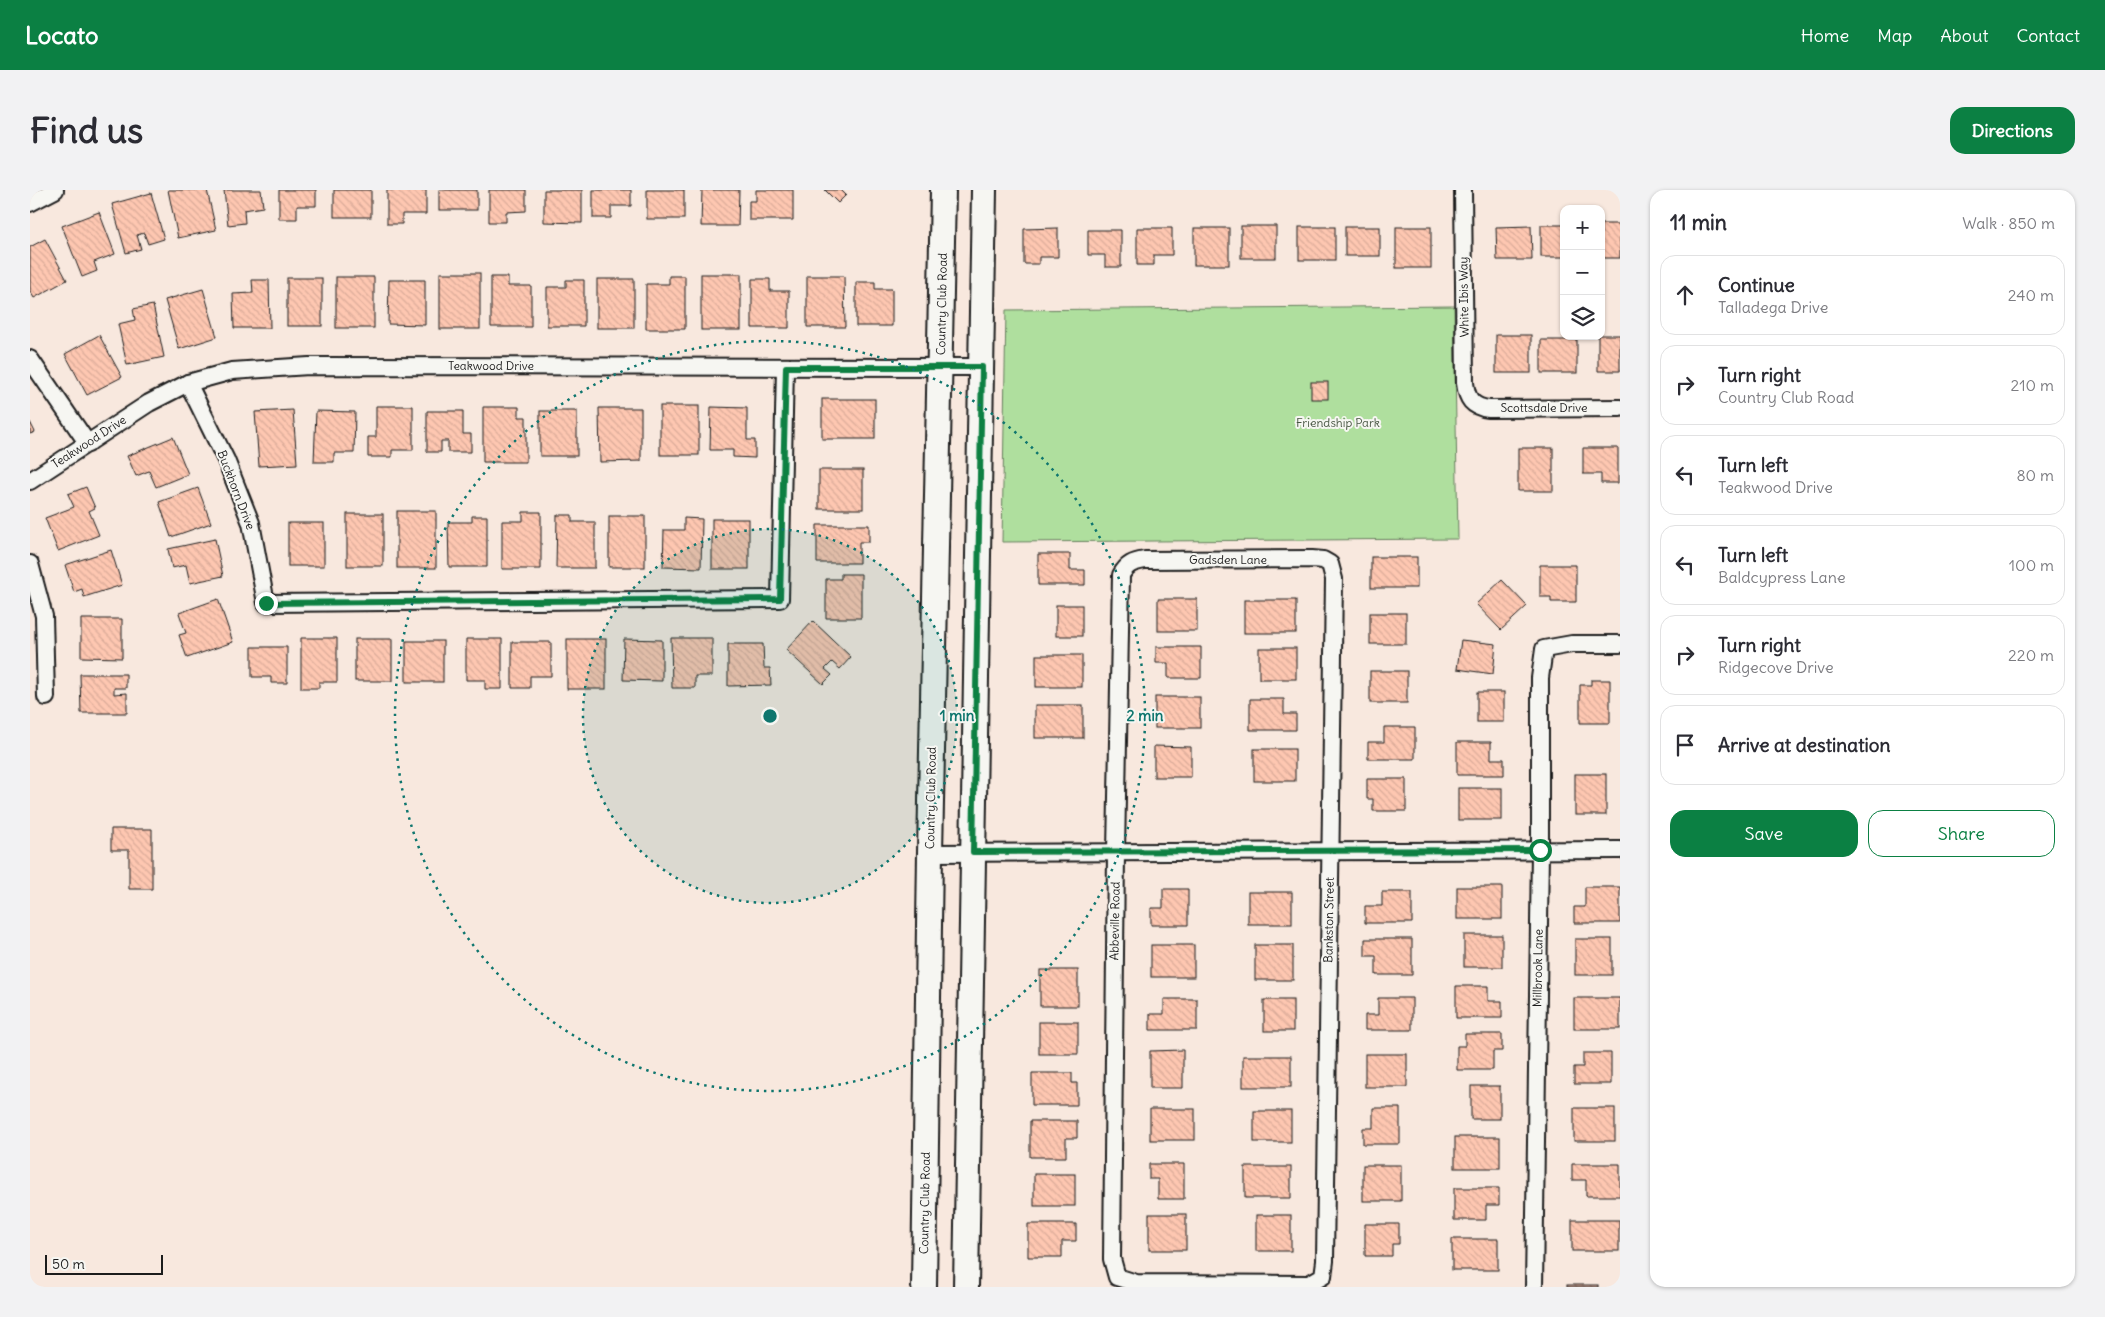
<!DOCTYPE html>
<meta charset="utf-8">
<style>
:root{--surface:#fff;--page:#f2f2f3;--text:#2b2b33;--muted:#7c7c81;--line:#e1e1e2;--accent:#0b8043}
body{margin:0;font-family:Delius,sans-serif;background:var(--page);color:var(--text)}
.controls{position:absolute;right:15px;top:15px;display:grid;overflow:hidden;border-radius:10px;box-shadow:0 1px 4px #0004}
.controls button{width:45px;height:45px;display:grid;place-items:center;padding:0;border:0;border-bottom:1px solid var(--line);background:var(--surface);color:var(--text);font:25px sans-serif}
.scale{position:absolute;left:15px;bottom:12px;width:118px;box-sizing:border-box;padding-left:5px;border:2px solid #1c1c1c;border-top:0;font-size:14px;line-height:18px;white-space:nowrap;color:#1c1c1c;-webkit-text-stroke:4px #f6f6f2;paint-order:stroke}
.stop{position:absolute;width:15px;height:15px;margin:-11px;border:4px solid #0b8043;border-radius:50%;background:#fff}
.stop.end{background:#0b8043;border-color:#fff;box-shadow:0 1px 5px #0008}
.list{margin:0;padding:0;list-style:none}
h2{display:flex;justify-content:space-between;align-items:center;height:65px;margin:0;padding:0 20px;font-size:21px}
h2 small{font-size:16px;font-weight:400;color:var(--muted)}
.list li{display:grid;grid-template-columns:32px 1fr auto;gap:15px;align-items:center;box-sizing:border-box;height:80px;margin:0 10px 10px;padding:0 10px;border:1px solid var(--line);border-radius:15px}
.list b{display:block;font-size:19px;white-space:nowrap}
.list p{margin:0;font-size:16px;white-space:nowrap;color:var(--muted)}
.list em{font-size:16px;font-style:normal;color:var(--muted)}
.actions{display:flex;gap:10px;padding:15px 20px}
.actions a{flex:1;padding:11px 0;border:1px solid var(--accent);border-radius:15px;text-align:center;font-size:18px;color:var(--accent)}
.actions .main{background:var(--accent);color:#fff}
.icon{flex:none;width:28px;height:28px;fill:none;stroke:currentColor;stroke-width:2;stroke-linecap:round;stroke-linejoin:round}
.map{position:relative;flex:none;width:1590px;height:1097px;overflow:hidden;border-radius:15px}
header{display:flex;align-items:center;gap:30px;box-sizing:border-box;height:70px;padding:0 25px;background:var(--accent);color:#fff}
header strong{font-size:24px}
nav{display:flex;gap:28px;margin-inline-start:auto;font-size:18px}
.intro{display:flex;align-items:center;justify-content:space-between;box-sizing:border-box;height:120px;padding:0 30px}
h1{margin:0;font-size:35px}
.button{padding:12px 22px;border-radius:15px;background:var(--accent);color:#fff;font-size:18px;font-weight:700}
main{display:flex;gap:30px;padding:0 30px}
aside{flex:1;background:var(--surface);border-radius:15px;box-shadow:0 1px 4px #0004}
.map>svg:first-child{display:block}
.green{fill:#afdf9e;stroke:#667e5d}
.building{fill:url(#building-back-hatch);stroke:#1c1c1c}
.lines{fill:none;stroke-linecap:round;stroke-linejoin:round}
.street-casing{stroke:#1c1c1c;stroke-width:20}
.secondary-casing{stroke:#1c1c1c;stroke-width:28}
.street{stroke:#f6f6f2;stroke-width:16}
.secondary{stroke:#f6f6f2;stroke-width:24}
.route{stroke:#0b8043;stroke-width:6}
.ring{fill:none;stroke:#0f766e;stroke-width:2.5;stroke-dasharray:2.5 5}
.labels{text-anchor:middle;stroke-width:4;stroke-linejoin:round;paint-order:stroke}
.street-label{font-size:12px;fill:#1c1c1c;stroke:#f6f6f2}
.park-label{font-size:12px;fill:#485643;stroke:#f6f6f2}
.centre{fill:#0f766e;stroke:#f6f6f2;stroke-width:2.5}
.ring-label{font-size:15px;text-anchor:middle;font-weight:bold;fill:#0f766e;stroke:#f6f6f2;stroke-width:4;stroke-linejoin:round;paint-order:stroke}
</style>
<header>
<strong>Locato</strong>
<nav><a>Home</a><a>Map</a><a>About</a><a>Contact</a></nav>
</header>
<div class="intro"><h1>Find us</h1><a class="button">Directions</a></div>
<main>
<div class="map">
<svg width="1590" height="1097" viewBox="0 0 1590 1097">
<defs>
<pattern id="building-back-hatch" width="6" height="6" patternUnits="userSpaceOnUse" patternTransform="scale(1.25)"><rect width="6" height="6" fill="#fec7b1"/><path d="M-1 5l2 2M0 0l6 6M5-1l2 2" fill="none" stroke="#d9aa98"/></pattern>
</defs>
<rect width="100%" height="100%" fill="#f8e8de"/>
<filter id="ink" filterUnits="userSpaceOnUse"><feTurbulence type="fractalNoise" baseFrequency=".02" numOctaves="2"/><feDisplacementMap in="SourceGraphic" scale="10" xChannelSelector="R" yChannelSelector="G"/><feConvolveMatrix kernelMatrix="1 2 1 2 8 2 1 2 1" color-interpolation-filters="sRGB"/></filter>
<g filter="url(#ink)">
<polygon class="green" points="1424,116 1428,349 972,352 976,120"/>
<g class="building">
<polygon points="138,0 177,0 186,40 148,48"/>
<polygon points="194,0 231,0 233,17 214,20 215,33 198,35"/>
<polygon points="249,0 286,0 286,16 267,16 267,29 249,29"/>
<rect x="304" y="0" width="37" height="27"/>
<polygon points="357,0 396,0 396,24 372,24 372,34 357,34"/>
<rect x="409" y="0" width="38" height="20"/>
<polygon points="459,0 496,0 496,21 476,22 476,32 459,32"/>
<polygon points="514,0 552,0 552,33 514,32"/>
<polygon points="563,0 601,0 601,16 581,16 581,28 563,28"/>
<rect x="617" y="0" width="37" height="29"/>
<polygon points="672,0 709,0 708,36 671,36"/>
<polygon points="726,0 763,0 763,30 719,30 719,11 726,11"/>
<polygon points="795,0 811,0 816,5 808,13"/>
<polygon points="121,3 134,49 118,54 114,43 107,45 111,59 96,63 82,14"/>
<polygon points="69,22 85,64 64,72 67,81 52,87 32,36"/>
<rect x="1571" y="34" width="19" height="34"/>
<rect x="1511" y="35" width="23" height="32"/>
<rect x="1211" y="36" width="35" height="32"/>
<polygon points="1501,36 1502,70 1467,70 1466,37"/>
<rect x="1269" y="37" width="36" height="33"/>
<rect x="1315" y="37" width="35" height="29"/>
<rect x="1366" y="37" width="35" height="41"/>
<polygon points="1028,38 1028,67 1009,67 1009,74 994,74 994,39"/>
<polygon points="1107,38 1142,38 1142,65 1124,65 1124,75 1107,75"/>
<rect x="1164" y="38" width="35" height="37"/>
<polygon points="1058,40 1091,40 1091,77 1075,77 1075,65 1058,65"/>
<polygon points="15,49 37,90 4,108 0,101 0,57"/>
<rect x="410" y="83" width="40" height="56"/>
<rect x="671" y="84" width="40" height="56"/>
<polygon points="639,86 655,86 655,139 616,139 616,94 639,94"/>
<polygon points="777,86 814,86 815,137 777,137"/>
<rect x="306" y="87" width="38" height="51"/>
<polygon points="461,87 478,87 478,96 501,96 501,137 461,137"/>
<rect x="257" y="88" width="35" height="48"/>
<rect x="567" y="89" width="37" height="49"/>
<polygon points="722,89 740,89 740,101 759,101 759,138 722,138"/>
<polygon points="222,90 239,90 240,138 204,138 203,104 223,103"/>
<polygon points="359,90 395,90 395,135 358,134"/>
<polygon points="536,90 554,90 554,136 517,136 517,97 536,97"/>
<polygon points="826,92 845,92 845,99 862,99 862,136 826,136"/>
<polygon points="173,99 187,147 149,159 135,110"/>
<polygon points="123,115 134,167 97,175 88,134 105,130 103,119"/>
<polygon points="69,145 92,187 57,205 35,164"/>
<rect x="1466" y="145" width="35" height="38"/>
<polygon points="1571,145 1590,145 1590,181 1568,181 1568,146"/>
<rect x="1511" y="150" width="36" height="33"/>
<rect x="1281" y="192" width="17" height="17"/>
<rect x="792" y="209" width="53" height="40"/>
<polygon points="346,216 383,216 383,260 362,260 362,267 338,267 338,247 346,247"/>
<rect x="630" y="216" width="39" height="49"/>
<polygon points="453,217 489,217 489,227 496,227 496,272 453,272"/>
<polygon points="681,217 717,218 717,250 725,250 725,268 703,267 703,260 680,260"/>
<polygon points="569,218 611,218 611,271 570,272"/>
<polygon points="263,220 267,274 229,276 225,222"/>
<polygon points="286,221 325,222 324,263 304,263 304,272 284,272"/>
<polygon points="397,221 433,221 433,244 441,244 441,262 418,262 418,251 411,251 411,262 397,262"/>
<rect x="510" y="221" width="37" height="45"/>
<polygon points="0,232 5,242 0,244"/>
<polygon points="143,247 158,284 126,297 119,281 106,286 97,266"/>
<rect x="1488" y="258" width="35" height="43"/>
<polygon points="1553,258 1588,258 1588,293 1571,293 1571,284 1553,284"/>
<rect x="789" y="280" width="44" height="39"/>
<polygon points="56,297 65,318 59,321 69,345 28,361 15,328 44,317 38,304"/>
<polygon points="168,298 181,333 141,347 129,312"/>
<rect x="367" y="321" width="39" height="57"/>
<polygon points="493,322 511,322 511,379 472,379 472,331 493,331"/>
<rect x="317" y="324" width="36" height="52"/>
<polygon points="527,325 542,325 542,332 565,332 565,378 526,378"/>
<polygon points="442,326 457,326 457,377 419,377 418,332 442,332"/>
<rect x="579" y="326" width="36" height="51"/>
<polygon points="654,328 672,329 671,378 633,377 634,340 654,340"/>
<rect x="682" y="329" width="37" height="50"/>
<rect x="258" y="333" width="36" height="43"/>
<polygon points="787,335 839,335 839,352 829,352 829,373 787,373"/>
<polygon points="185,349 193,386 160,393 156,375 142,378 138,359"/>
<polygon points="81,360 92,395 54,407 52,399 44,402 35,375"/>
<polygon points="1008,364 1040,364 1040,380 1055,380 1055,395 1008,395"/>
<rect x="1341" y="367" width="46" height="31"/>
<polygon points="1510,375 1546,375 1546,412 1521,412 1521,407 1510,407"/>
<polygon points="811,384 831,384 831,428 796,428 796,389 811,389"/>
<polygon points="1472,390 1497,416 1471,440 1446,414"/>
<polygon points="188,409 203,452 157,468 149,445 156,443 149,423"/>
<rect x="1128" y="409" width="39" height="32"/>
<rect x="1214" y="410" width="52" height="33"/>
<rect x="1026" y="415" width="26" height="31"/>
<rect x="1340" y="423" width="36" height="31"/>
<polygon points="51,429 92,429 92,468 51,467"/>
<polygon points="783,431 821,467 810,479 802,472 795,479 802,485 793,494 756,460"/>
<polygon points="271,448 307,448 307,492 289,492 289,498 271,498"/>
<polygon points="641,448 682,448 682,486 665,486 665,498 642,498"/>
<rect x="325" y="449" width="37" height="42"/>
<polygon points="436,449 472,449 472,499 455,499 455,490 436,490"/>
<rect x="537" y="449" width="39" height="50"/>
<polygon points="594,449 632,450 632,491 593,490"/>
<polygon points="1431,450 1466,454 1463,484 1427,479"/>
<rect x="376" y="451" width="37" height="41"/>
<polygon points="482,452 521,452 521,486 500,486 500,498 482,498"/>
<polygon points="698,454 733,454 734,478 740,478 741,495 698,496"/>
<polygon points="222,457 257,457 257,493 241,493 241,487 222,487"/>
<polygon points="1126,457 1171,457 1171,488 1138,488 1138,473 1126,473"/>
<rect x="1229" y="458" width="37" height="31"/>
<rect x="1006" y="465" width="46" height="32"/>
<rect x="1340" y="481" width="37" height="32"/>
<polygon points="50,484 96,484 96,498 84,498 84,504 97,503 97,523 51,523"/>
<polygon points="1561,490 1580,490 1580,533 1550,533 1550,495 1561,495"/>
<rect x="1447" y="502" width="27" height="30"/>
<rect x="1125" y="507" width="45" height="31"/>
<polygon points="1220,509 1254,509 1254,524 1266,524 1266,540 1220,540"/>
<rect x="1005" y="515" width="48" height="33"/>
<polygon points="1354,537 1385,537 1385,569 1338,569 1338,552 1354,552"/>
<polygon points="1427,552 1461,552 1461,569 1474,569 1474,585 1427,585"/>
<polygon points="1124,556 1161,557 1161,587 1124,587"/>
<rect x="1224" y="559" width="41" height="32"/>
<rect x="1545" y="584" width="31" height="41"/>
<polygon points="1337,589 1376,589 1376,621 1343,621 1343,609 1337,609"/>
<rect x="1428" y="598" width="44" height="32"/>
<polygon points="81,639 122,639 122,699 99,699 99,660 81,660"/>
<rect x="1427" y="697" width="45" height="32"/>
<polygon points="1555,697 1590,697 1590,733 1544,733 1544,717 1555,717"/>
<polygon points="1133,699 1158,699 1158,735 1121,735 1121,718 1133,718"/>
<rect x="1218" y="702" width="44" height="32"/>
<polygon points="1352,702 1382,702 1382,733 1335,733 1335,716 1352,716"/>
<rect x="1434" y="745" width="38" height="32"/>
<polygon points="1335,749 1382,749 1382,785 1346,785 1346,766 1335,766"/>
<rect x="1545" y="749" width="37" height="36"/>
<rect x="1121" y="755" width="43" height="32"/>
<rect x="1225" y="755" width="38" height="35"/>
<rect x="1010" y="780" width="38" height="36"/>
<polygon points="1426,796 1458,796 1458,811 1472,811 1472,828 1426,828"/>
<polygon points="1348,808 1382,808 1382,840 1335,840 1335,825 1348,825"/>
<rect x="1544" y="808" width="46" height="31"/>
<polygon points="1134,809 1167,809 1167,840 1120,840 1120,824 1134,824"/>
<rect x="1234" y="810" width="29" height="31"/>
<rect x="1009" y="832" width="39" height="32"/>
<polygon points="1435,844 1472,844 1472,861 1463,861 1463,880 1427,880 1427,856 1435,856"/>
<polygon points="1153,860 1153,898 1120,898 1120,861"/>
<polygon points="1553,863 1581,863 1581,894 1544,894 1544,877 1553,877"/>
<rect x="1335" y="864" width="42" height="33"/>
<rect x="1213" y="866" width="48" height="31"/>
<polygon points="1002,883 1042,883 1042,893 1047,893 1047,915 1002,915"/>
<rect x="1441" y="896" width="29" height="33"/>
<polygon points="1343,918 1370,918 1370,954 1333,954 1333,938 1343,938"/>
<rect x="1544" y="918" width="41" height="33"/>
<rect x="1120" y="919" width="45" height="31"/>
<rect x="1224" y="921" width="37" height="31"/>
<polygon points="1000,931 1047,931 1047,948 1036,948 1036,967 1000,967"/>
<rect x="1425" y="947" width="45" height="31"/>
<polygon points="1119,974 1154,974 1154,1009 1128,1009 1128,989 1119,989"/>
<polygon points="1542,974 1590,974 1590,1006 1556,1006 1556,990 1542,990"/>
<rect x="1333" y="975" width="38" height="36"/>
<rect x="1215" y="977" width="46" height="31"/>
<rect x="1004" y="984" width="41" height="32"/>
<polygon points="1424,998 1469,998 1469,1015 1456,1015 1456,1030 1424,1030"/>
<rect x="1119" y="1024" width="37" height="36"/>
<rect x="1226" y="1025" width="35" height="36"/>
<rect x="1542" y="1030" width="47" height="31"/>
<polygon points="998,1034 1046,1034 1046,1051 1032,1051 1032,1067 998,1067"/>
<polygon points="1335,1034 1369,1034 1369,1054 1362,1054 1362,1066 1335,1066"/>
<rect x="1422" y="1049" width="46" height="31"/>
<rect x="1537" y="1095" width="31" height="2"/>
</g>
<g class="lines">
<g class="street-casing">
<g id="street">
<path d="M1433 0 1435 193C1437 209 1442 217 1459 219L1590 218"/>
<polyline points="0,13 25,0"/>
<polyline points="0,169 58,254"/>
<polyline points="158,193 196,270 221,333 236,413 750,409 755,177"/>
<polyline points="0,291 119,213 158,193 202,181 279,176 952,177"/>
<path d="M1282 369 1293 370 1300 374 1304 389 1295 1071 1293 1086 1279 1094 1106 1093 1087 1087 1082 1069 1086 662 1091 385C1097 374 1103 372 1115 370Z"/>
<polyline points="0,374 14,426 16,507"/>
<polyline points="900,663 1590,660"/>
<polyline points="1504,1097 1510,661 1510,488 1514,459 1542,454 1590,454"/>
</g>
</g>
<g class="secondary-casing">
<g id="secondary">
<polyline points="894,1097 900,663 913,0"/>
<polyline points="936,1097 954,0"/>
</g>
</g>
<use href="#street" class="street"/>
<use href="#secondary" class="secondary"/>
</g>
</g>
<g class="lines" filter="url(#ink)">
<polyline class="route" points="236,413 750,409 756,177 952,177 943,662 1510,660"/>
</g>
<circle cx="740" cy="526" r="187" fill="#0f766e" fill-opacity=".12"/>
<g class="ring">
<circle cx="740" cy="526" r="187"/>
<circle cx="740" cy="526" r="375"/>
</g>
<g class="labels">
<g class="street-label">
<text transform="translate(1434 107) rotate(-91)" y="4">White Ibis Way</text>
<text transform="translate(912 114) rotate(-89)" y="4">Country Club Road</text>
<text x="461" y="180">Teakwood Drive</text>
<text x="1514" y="222">Scottsdale Drive</text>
<text transform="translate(59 252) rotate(-33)" y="4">Teakwood Drive</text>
<text transform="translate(206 300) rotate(69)" y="4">Buckhorn Drive</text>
<text x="1198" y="374">Gadsden Lane</text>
<text transform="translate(901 608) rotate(-89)" y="4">Country Club Road</text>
<text transform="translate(1299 730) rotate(-89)" y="4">Bankston Street</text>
<text transform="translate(1085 731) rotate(-89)" y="4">Abbeville Road</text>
<text transform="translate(1508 778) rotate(-89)" y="4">Millbrook Lane</text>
<text transform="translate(895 1013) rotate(-89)" y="4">Country Club Road</text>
</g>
<g class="park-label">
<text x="1308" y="237">Friendship Park</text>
</g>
</g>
<circle cx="740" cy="526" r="8" class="centre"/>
<g class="ring-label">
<text x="927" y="531">1 min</text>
<text x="1115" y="531">2 min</text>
</g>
</svg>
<div class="controls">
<button>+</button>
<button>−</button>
<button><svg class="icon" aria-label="layers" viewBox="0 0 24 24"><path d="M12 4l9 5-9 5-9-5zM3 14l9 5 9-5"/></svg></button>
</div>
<div class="scale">50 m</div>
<div class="stop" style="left:1510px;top:660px"></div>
<div class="stop end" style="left:236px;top:413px"></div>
</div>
<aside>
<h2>11 min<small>Walk · 850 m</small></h2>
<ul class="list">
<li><svg class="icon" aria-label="ahead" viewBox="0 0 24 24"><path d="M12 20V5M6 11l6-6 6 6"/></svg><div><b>Continue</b><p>Talladega Drive</p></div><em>240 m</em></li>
<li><svg class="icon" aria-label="right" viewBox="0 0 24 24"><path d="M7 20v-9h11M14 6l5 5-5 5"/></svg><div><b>Turn right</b><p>Country Club Road</p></div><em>210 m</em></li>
<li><svg class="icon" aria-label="left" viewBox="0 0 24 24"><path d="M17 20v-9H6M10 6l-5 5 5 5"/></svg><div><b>Turn left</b><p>Teakwood Drive</p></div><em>80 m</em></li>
<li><svg class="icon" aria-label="left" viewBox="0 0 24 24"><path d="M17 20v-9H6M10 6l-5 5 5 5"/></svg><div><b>Turn left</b><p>Baldcypress Lane</p></div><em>100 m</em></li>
<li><svg class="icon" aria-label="right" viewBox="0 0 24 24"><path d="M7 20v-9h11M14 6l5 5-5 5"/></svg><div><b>Turn right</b><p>Ridgecove Drive</p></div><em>220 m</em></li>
<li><svg class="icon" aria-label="arrive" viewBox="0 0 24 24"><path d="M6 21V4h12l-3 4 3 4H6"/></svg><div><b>Arrive at destination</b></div></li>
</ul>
<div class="actions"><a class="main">Save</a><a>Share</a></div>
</aside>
</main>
